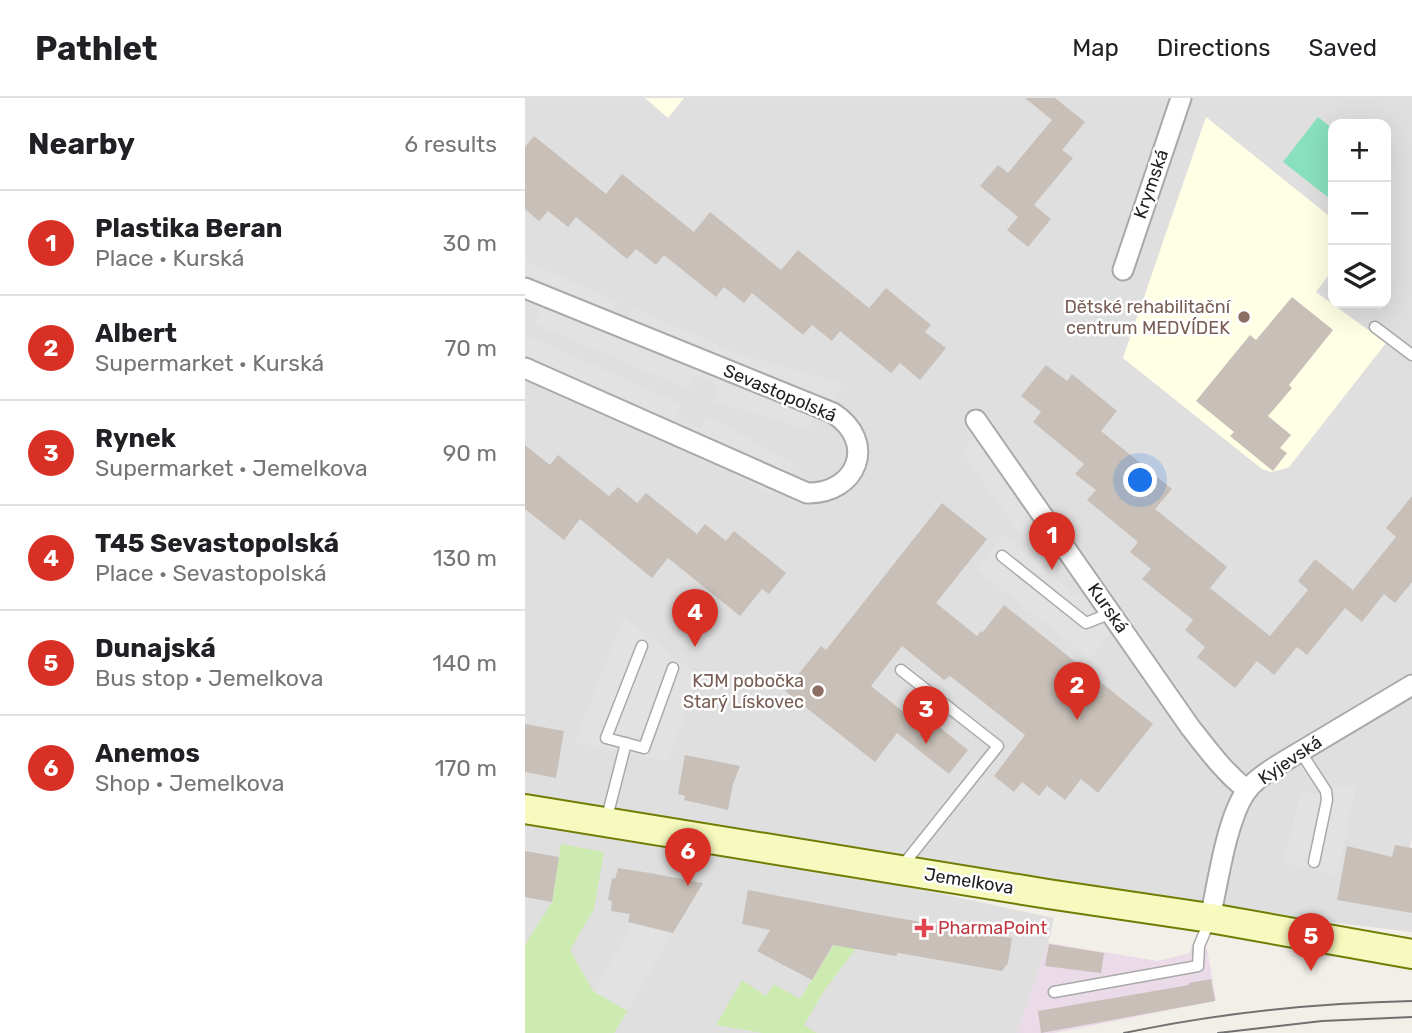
<!DOCTYPE html>
<meta charset="utf-8">
<style>
:root{--surface:#fff;--page:#f2f2f2;--text:#202124;--muted:#757577;--line:#e0e0e0;--accent:#d93025}
body{margin:0;font-family:Rubik,sans-serif;background:var(--page);color:var(--text)}
.controls{position:absolute;right:21px;top:21px;display:grid;overflow:hidden;border-radius:14px;box-shadow:0 7px 28px #0002}
.controls button{width:63px;height:63px;display:grid;place-items:center;padding:0;border:0;border-bottom:2px solid var(--line);background:var(--surface);color:var(--text);font:35px sans-serif}
.you{position:absolute;left:616px;top:383px;width:24px;height:24px;margin:-18px;border:5px solid #fff;border-radius:50%;background:#1a73e8;box-shadow:0 0 0 10px #1a73e833}
.badge{display:grid;place-items:center;width:46px;height:46px;border-radius:50%;background:var(--accent);color:#fff;font-size:23px;font-weight:700}
.pin{position:absolute;translate:-50% -58px;filter:drop-shadow(0 2px 4px #0008)}
.pin::after{content:'';position:absolute;top:37px;width:24px;height:21px;background:inherit;clip-path:polygon(0 0,100% 0,50% 100%)}
.list{margin:0;padding:0;list-style:none}
h2{display:flex;justify-content:space-between;align-items:center;height:91px;margin:0;padding:0 28px;font-size:30px}
h2 small{font-size:23px;font-weight:400;color:var(--muted)}
.list li{display:grid;grid-template-columns:46px 1fr auto;gap:21px;align-items:center;box-sizing:border-box;height:105px;padding:0 28px;border-top:2px solid var(--line)}
.list b{display:block;font-size:26px;white-space:nowrap}
.list p{margin:0;font-size:23px;white-space:nowrap;color:var(--muted)}
.list em{font-size:23px;font-style:normal;color:var(--muted)}
.icon{flex:none;width:38px;height:38px;fill:none;stroke:currentColor;stroke-width:2;stroke-linecap:round;stroke-linejoin:round}
.map{position:relative;flex:none;width:887px;height:935px;overflow:hidden}
header{display:flex;align-items:center;gap:42px;box-sizing:border-box;height:98px;padding:0 35px;background:var(--surface);border-bottom:2px solid var(--line)}
header strong{font-size:33px}
nav{display:flex;gap:38px;margin-inline-start:auto;font-size:24px}
main{display:flex}
aside{flex:1;background:var(--surface)}
.map>svg:first-child{display:block}
.residential{fill:#e0dfdf;fill-rule:evenodd}
.industrial{fill:#ebdbe8}
.education{fill:#ffffe5}
.grass{fill:#cdebb0}
.pitch{fill:#88e0be}
.parking{fill:#e2e2e2}
.building{fill:#c7bfb8}
.lines{fill:none;stroke-linecap:round;stroke-linejoin:round}
.lane-casing{stroke:#a9a9a9;stroke-width:13}
.street-casing{stroke:#a9a9a9;stroke-width:23}
.secondary-casing{stroke:#707d05;stroke-width:32}
.lane{stroke:#fff;stroke-width:10}
.street{stroke:#fff;stroke-width:19}
.secondary{stroke:#f7fabf;stroke-width:28}
.tram{stroke:#707070;stroke-width:2}
.education-dot{fill:#8d6e63;stroke:#fff;stroke-width:2.5}
.health-dot{fill:#e0444e;stroke:#fff;stroke-width:2.5}
.labels{text-anchor:middle;stroke-width:5;stroke-linejoin:round;paint-order:stroke}
.street-label{font-size:18px;fill:#222;stroke:#fff}
.education-label{font-size:18px;fill:#785e54;stroke:#fff;text-anchor:end}
.health-label{font-size:18px;fill:#be3a42;stroke:#fff;text-anchor:start}
</style>
<header>
<strong>Pathlet</strong>
<nav><a>Map</a><a>Directions</a><a>Saved</a></nav>
</header>
<main>
<aside>
<h2>Nearby<small>6 results</small></h2>
<ul class="list">
<li><span class="badge">1</span><div><b>Plastika Beran</b><p>Place · Kurská</p></div><em>30 m</em></li>
<li><span class="badge">2</span><div><b>Albert</b><p>Supermarket · Kurská</p></div><em>70 m</em></li>
<li><span class="badge">3</span><div><b>Rynek</b><p>Supermarket · Jemelkova</p></div><em>90 m</em></li>
<li><span class="badge">4</span><div><b>T45 Sevastopolská</b><p>Place · Sevastopolská</p></div><em>130 m</em></li>
<li><span class="badge">5</span><div><b>Dunajská</b><p>Bus stop · Jemelkova</p></div><em>140 m</em></li>
<li><span class="badge">6</span><div><b>Anemos</b><p>Shop · Jemelkova</p></div><em>170 m</em></li>
</ul>
</aside>
<div class="map">
<svg width="887" height="935" viewBox="0 0 887 935">
<rect width="100%" height="100%" fill="#f2efe9"/>
<g class="residential">
<path d="M0 0H887V740L884 755 887 756V834L719 814 239 737 0 696ZM808 26H861V205H808Z"/>
<polygon points="0,721 276,766 529,820 523,845 492,935 0,935"/>
</g>
<polygon class="industrial" points="523,845 633,863 665,855 667,846 682,850 691,903 529,935 492,935"/>
<g class="education">
<polygon points="120,0 159,0 143,20"/>
<polygon points="681,19 808,121 808,171 791,194 861,245 764,369 755,372 746,374 737,371 598,260"/>
</g>
<g class="grass">
<polygon points="36,746 79,754 69,811 45,852 68,893 103,912 89,935 0,935 0,847 27,804"/>
<polygon points="312,842 333,848 301,890 279,927 292,935 238,935 191,927 217,882 241,898 249,886 275,901"/>
</g>
<polygon class="pitch" points="793,19 808,31 808,103 758,64"/>
<g class="parking">
<polygon points="0,163 94,204 83,216 99,222 110,211 211,255 319,286 308,299 290,316 283,331 189,304 195,288 170,277 163,291 10,226 15,210 0,203"/>
<polygon points="3,238 156,306 150,321 176,331 183,318 269,366 263,382 248,398 166,352 0,279 0,246"/>
<polygon points="452,314 462,317 687,638 679,643 569,486 556,494 531,459 518,468 437,354 448,341 440,330"/>
<polygon points="478,437 552,498 557,496 585,536 565,561 452,471"/>
<polygon points="99,519 174,578 143,663 50,644"/>
<polygon points="816,687 831,690 812,777 759,765 776,693 791,696"/>
<polygon points="109,825 148,835 102,913 68,893"/>
</g>
<g class="building">
<polygon points="500,0 530,0 560,24 537,52 548,60 509,107 526,121 503,149 482,132 493,119 455,88 473,67 483,75 527,22"/>
<polygon points="9,38 81,96 97,76 169,134 185,114 256,172 273,152 344,210 361,190 406,227 400,234 421,250 395,282 375,265 366,275 315,233 307,243 287,227 278,237 227,195 219,205 199,189 191,199 139,157 131,167 111,151 102,161 51,119 43,129 23,113 14,123 0,111 0,49"/>
<polygon points="767,199 808,232 764,287 767,290 743,318 766,337 755,350 762,355 748,373 705,338 709,334 671,303 725,237 731,242"/>
<polygon points="521,267 542,283 547,276 592,313 576,333 647,391 630,411 702,469 685,490 745,538 783,492 773,483 790,461 828,492 871,439 861,430 887,398 887,484 870,505 859,496 837,524 820,510 782,557 772,549 749,577 732,563 710,590 672,559 680,549 660,532 668,522 617,481 626,471 605,454 613,444 562,402 571,392 550,376 559,366 508,324 516,314 496,298"/>
<polygon points="0,347 25,367 33,357 84,398 93,389 112,405 121,395 172,436 180,426 201,443 209,433 261,475 244,496 237,491 215,518 143,460 127,480 55,421 39,442 0,411"/>
<polygon points="417,405 462,441 411,505 452,538 456,533 457,535 479,507 628,626 573,695 556,681 540,702 522,688 514,698 497,684 489,694 469,678 500,637 425,578 419,582 377,548 346,588 386,620 392,611 443,652 424,676 372,635 350,664 260,593 296,548 301,552"/>
<polygon points="0,626 39,633 31,680 0,674"/>
<polygon points="160,657 215,668 208,686 203,712 159,702 160,698 153,696"/>
<polygon points="870,747 887,750 887,815 812,802 822,748 867,759"/>
<polygon points="0,753 34,759 27,804 0,799"/>
<polygon points="93,770 125,775 178,785 148,835 103,824 105,816 86,813 87,803 83,802 87,780 90,781"/>
<polygon points="223,792 339,814 487,840 483,865 477,873 373,855 371,858 308,847 287,882 232,853 245,832 217,826"/>
<polygon points="524,846 579,855 576,875 520,868"/>
<polygon points="686,881 690,903 516,935 513,913 664,887 664,885"/>
</g>
<g class="lines">
<g class="lane-casing">
<g id="lane">
<polyline points="850,229 887,257"/>
<polyline points="477,458 561,525 586,515"/>
<polyline points="117,548 81,640 119,650 148,570"/>
<polyline points="376,572 473,648 378,767"/>
<polyline points="775,653 801,693 802,702 789,764"/>
<polyline points="81,723 101,645"/>
<polyline points="529,894 673,868 674,848 684,824"/>
</g>
</g>
<g class="street-casing">
<g id="street">
<polyline points="598,172 656,0"/>
<path d="M0 190 308 315C353 344 332 396 282 395L0 270"/>
<path d="M451 322 665 629C683 652 699 674 722 692"/>
<path d="M685 820C693 785 701 724 720 695 728 683 741 675 753 667L887 587"/>
</g>
</g>
<g class="secondary-casing">
<polyline id="secondary" points="0,711 523,796 685,820 887,856"/>
</g>
<use href="#lane" class="lane"/>
<use href="#street" class="street"/>
<use href="#secondary" class="secondary"/>
<g class="tram">
<path d="M599 935C694 915 791 905 887 903"/>
<polyline points="693,935 797,923 887,919"/>
</g>
</g>
<g class="education-dot">
<circle cx="719" cy="219" r="7"/>
<circle cx="293" cy="593" r="7"/>
</g>
<path class="health-dot" d="M395.5 819.5h7v7h7v7h-7v7h-7v-7h-7v-7h7z"/>
<g class="labels">
<g class="street-label">
<text transform="translate(626 86) rotate(-71)" y="6">Krymská</text>
<text transform="translate(255 295) rotate(23)" y="6">Sevastopolská</text>
<text transform="translate(583 510) rotate(55)" y="6">Kurská</text>
<text transform="translate(765 662) rotate(-34)" y="6">Kyjevská</text>
<text transform="translate(444 783) rotate(9)" y="6">Jemelkova</text>
</g>
<g class="education-label">
<text x="705" y="215">Dětské rehabilitační<tspan x="705" dy="21">centrum MEDVÍDEK</tspan></text>
<text x="279" y="589">KJM pobočka<tspan x="279" dy="21">Starý Lískovec</tspan></text>
</g>
<g class="health-label">
<text x="413" y="836">PharmaPoint</text>
</g>
</g>
</svg>
<div class="controls">
<button>+</button>
<button>−</button>
<button><svg class="icon" aria-label="layers" viewBox="0 0 24 24"><path d="M12 4l9 5-9 5-9-5zM3 14l9 5 9-5"/></svg></button>
</div>
<div class="you"></div>
<div class="pin badge" style="left:527px;top:472px">1</div>
<div class="pin badge" style="left:552px;top:622px">2</div>
<div class="pin badge" style="left:401px;top:646px">3</div>
<div class="pin badge" style="left:170px;top:549px">4</div>
<div class="pin badge" style="left:786px;top:873px">5</div>
<div class="pin badge" style="left:163px;top:788px">6</div>
</div>
</main>
